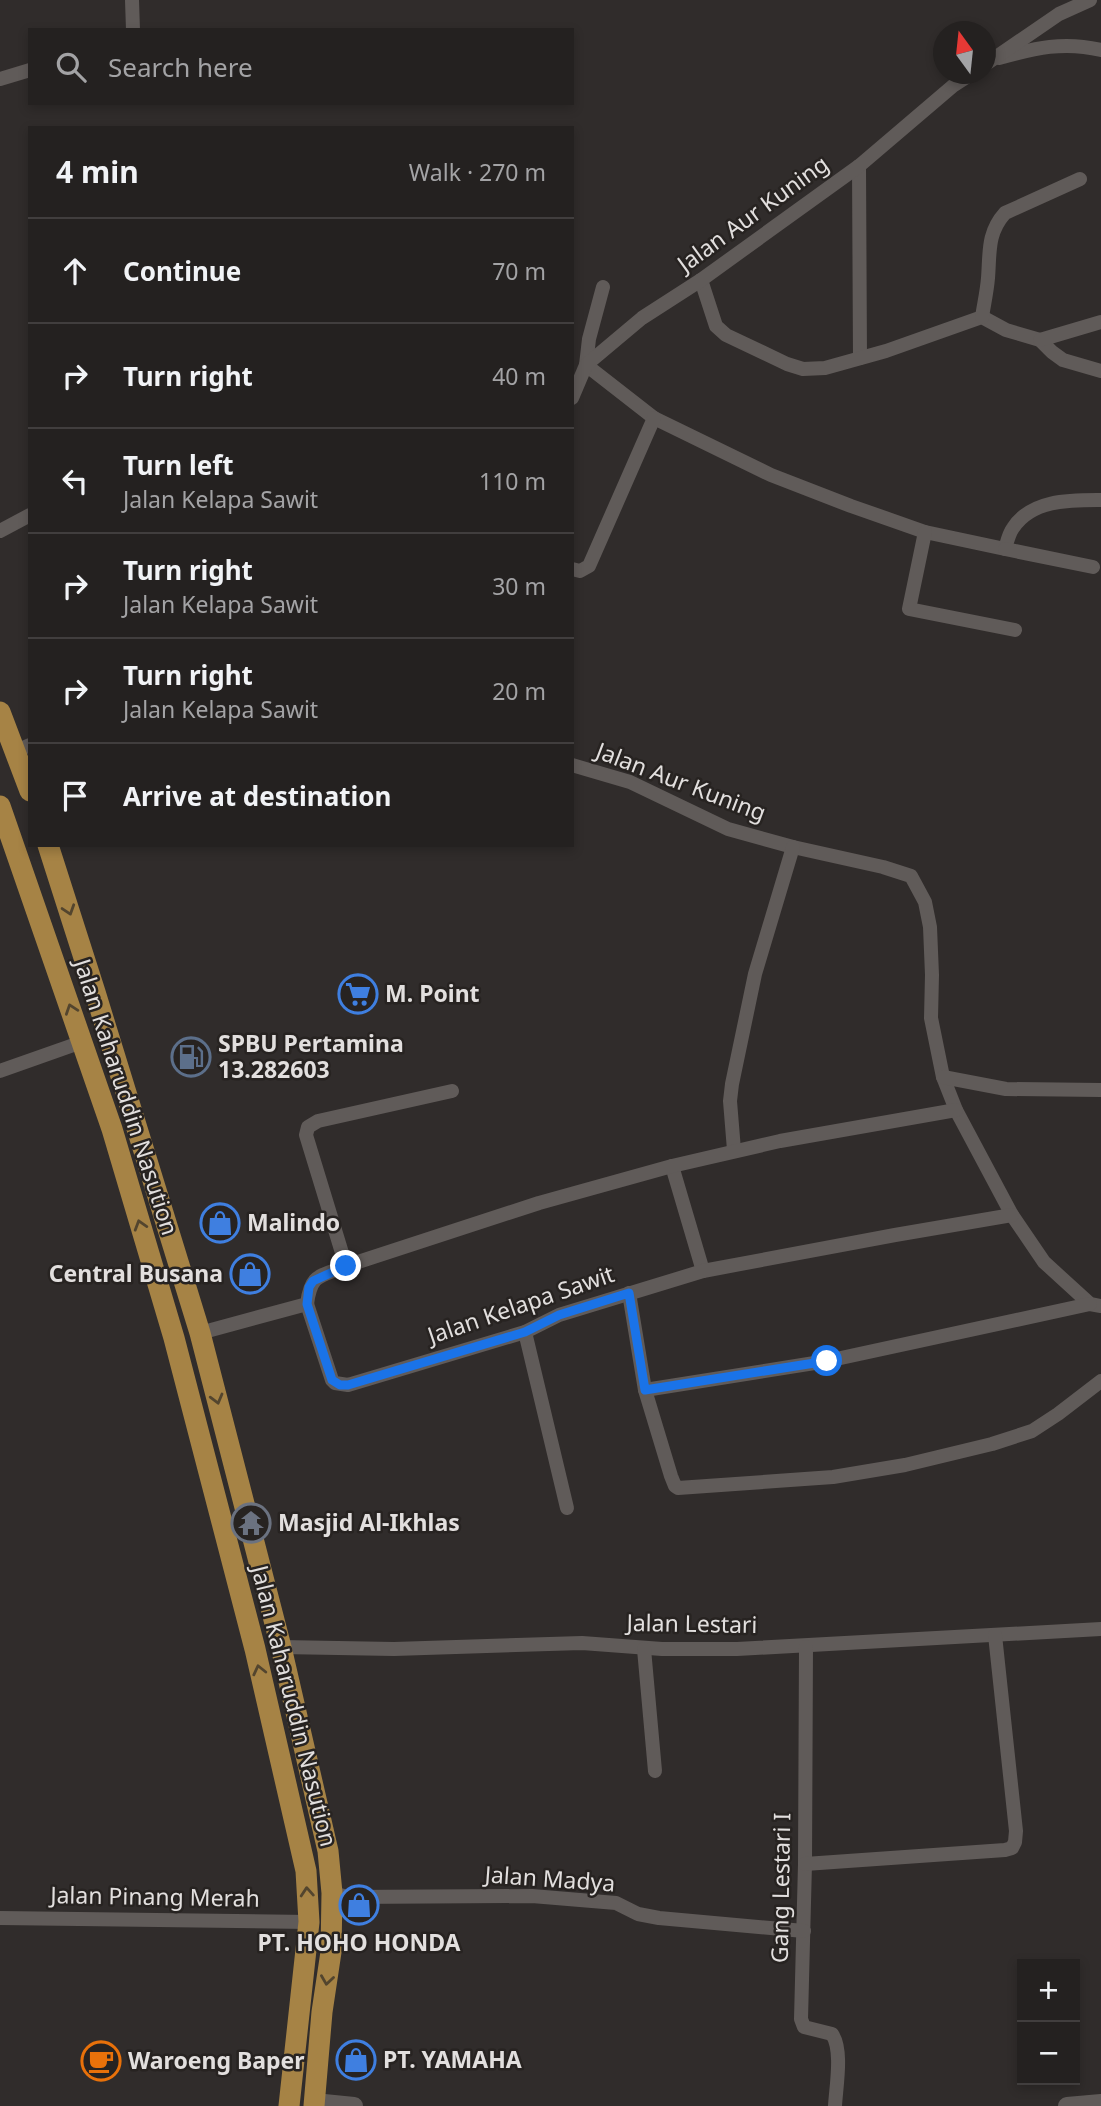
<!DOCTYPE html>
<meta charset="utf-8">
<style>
:root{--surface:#242120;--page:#2c2929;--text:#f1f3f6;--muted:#a3a3a5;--line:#413e3e}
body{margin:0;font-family:"Noto Sans",sans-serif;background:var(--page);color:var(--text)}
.controls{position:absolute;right:21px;bottom:21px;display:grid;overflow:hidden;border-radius:0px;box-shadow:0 4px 10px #0003}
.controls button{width:63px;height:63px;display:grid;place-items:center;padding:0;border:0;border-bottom:2px solid var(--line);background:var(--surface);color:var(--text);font:35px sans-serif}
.compass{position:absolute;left:933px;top:21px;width:63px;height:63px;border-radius:50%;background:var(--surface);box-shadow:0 4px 10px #0003;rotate:345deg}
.stop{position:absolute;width:21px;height:21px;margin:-16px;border:5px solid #1a73e8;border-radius:50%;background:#fff}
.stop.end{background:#1a73e8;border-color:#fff;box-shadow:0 2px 7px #0008}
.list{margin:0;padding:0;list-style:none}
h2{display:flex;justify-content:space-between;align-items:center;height:91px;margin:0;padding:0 28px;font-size:30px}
h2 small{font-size:23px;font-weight:400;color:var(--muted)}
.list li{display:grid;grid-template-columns:46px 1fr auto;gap:21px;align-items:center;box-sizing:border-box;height:105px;padding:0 28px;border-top:2px solid var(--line)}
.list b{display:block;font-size:26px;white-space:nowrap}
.list p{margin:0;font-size:23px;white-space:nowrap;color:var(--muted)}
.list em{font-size:23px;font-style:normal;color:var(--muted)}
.icon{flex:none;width:38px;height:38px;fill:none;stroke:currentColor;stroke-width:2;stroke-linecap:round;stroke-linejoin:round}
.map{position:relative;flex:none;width:1101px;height:2106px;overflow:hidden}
.search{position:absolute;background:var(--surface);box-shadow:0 4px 10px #0003;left:28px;top:28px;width:546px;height:77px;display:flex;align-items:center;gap:18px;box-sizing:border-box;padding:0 24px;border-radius:0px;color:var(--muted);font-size:26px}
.panel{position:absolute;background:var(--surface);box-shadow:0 4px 10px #0003;left:28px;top:126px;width:546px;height:721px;border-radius:0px}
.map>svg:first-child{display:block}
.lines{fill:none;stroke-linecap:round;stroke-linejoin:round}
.minor{stroke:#605b59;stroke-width:14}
.tertiary{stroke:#605b59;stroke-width:18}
.trunk{stroke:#a68345;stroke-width:21}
.oneway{stroke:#53452e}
.route{stroke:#1a73e8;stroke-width:9}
.labels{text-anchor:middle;stroke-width:5;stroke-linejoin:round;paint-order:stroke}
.street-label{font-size:23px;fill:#e2dfde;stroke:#272321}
.poi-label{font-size:23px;font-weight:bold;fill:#e2dfde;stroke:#272321;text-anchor:start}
</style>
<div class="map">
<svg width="1101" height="2106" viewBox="0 0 1101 2106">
<rect width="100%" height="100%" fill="#302c2b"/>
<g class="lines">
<g class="minor">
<polyline points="132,0 133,30"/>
<path d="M999 58C1035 48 1064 41 1101 50"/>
<polyline points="986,64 1059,14 1090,0"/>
<polyline points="0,79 30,70"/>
<polyline points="859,166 860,358"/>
<polyline points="701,280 716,326 726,335 787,364 803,369 825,368 886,351 982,317 1006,330 1040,340 1052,352 1063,360 1101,371"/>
<path d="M603 287 589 339 586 365 654 418 771 475 851 506 925 532 1005 549C1007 542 1009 533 1013 528 1032 499 1071 500 1101 500"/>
<path d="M982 317C984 304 987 291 988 278 990 253 987 233 1005 213L1080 179"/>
<polyline points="1040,340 1101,322"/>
<polyline points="572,398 586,365 642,318 701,280 859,166 954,85 971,74"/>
<polyline points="0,531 30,515"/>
<polyline points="925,532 909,609 1015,630"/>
<polyline points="1005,549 1093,567"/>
<polyline points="572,569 580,571 589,566 654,418"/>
<polyline points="16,751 30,745"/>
<polyline points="572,765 630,782 728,829 793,847 883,867 911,876 925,902 930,927 932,975 931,1018 943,1077 956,1110 1012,1215 1044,1262 1090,1304 1101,1306"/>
<polyline points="0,1071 82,1042"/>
<polyline points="943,1077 1006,1089 1101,1090"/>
<polyline points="734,1150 730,1101 732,1084 755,974 793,847"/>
<polyline points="672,1166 703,1271"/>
<polyline points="346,1266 306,1135 308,1127 318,1121 452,1091"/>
<polyline points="629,1293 645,1390 671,1476 675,1486 678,1488 833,1477 905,1465 992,1444 1032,1431 1058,1414 1101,1381"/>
<polyline points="307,1304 332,1380 335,1383 348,1385 525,1332 559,1315 703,1271 895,1235 1012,1215"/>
<polyline points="525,1332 567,1508"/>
<path d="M200 1333 307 1304C311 1273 320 1277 346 1266L539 1203 672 1166 780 1141 956 1110"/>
<polyline points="645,1390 827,1361 1090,1304"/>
<polyline points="281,1647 394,1649 582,1643 662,1649 737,1649 1101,1629"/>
<path d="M806 1647 805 1864 801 2019 804 2027 832 2034C843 2050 836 2087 835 2106"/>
<polyline points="644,1649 655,1771"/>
<polyline points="805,1864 1005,1850 1012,1848 1015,1842 1016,1831 995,1635"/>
<polyline points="332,1893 348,1897 532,1896 616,1903 638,1914 659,1918 804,1931"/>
<polyline points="0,1918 309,1922"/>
</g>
<g class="tertiary">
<polyline points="314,2102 354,2106"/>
<polyline points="1067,2106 1101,2103"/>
</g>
<g class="trunk">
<polyline points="0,712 30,791"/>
<polyline points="0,806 112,1129 174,1338 255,1649 306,1871 309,1922 289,2106"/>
<polyline points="48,845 95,992 200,1333 281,1647 328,1851 332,1893 331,1952 322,2012 314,2106"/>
</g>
</g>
<defs><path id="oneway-chevron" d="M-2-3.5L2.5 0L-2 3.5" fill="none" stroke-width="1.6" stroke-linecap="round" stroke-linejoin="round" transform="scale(1.75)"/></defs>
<g class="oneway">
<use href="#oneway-chevron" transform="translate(69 910) rotate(72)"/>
<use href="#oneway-chevron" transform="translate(71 1009) rotate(-109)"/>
<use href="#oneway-chevron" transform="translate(140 1225) rotate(-107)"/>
<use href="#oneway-chevron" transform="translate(217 1399) rotate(75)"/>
<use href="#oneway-chevron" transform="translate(259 1670) rotate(-103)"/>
<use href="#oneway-chevron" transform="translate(307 1892) rotate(-94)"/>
<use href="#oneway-chevron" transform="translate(327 1980) rotate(98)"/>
</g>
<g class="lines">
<polyline class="route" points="346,1266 313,1281 309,1287 307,1304 332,1380 340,1385 348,1385 525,1332 559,1315 629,1293 645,1390 827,1361"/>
</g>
<defs>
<g id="supermarket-ring" transform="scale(2.0125)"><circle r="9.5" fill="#272321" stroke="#3f7fe0" stroke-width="1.5"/><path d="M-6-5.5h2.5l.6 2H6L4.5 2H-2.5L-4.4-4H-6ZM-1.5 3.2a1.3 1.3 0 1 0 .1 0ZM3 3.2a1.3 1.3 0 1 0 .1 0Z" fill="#3f7fe0"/></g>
<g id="fuel-ring" transform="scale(2.0125)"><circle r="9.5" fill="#272321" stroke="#5c6f8a" stroke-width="1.5"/><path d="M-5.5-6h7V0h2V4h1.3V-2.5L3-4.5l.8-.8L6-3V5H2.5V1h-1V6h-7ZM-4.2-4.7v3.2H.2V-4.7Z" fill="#5c6f8a"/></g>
<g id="shop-ring" transform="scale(2.0125)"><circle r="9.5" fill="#272321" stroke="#3f7fe0" stroke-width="1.5"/><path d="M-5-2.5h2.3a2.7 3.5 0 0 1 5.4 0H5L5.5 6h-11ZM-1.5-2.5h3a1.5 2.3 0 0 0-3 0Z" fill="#3f7fe0"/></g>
<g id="temple-ring" transform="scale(2.0125)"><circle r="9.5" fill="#272321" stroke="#6b7280" stroke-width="1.5"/><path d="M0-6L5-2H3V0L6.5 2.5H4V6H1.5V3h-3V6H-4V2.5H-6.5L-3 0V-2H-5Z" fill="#6b7280"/></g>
<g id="cafe-ring" transform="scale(2.0125)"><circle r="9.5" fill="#272321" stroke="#e8710a" stroke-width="1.5"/><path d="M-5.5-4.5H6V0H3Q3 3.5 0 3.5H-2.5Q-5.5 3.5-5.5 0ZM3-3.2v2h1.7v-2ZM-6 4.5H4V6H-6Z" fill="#e8710a"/></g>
</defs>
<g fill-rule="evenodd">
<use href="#supermarket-ring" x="358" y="994"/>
<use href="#fuel-ring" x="191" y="1057"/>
<use href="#shop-ring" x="220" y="1223"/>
<use href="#shop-ring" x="250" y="1274"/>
<use href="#temple-ring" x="251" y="1523"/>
<use href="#shop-ring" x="359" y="1905"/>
<use href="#shop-ring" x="356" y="2060"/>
<use href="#cafe-ring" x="101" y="2061"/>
</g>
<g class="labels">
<g class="street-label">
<text transform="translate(753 214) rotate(-36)" y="8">Jalan Aur Kuning</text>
<text transform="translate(681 782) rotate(21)" y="8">Jalan Aur Kuning</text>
<text transform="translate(126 1097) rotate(72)" y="8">Jalan Kaharuddin Nasution</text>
<text transform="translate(521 1305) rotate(-19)" y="8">Jalan Kelapa Sawit</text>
<text transform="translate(692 1624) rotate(1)" y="8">Jalan Lestari</text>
<text transform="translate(294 1706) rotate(76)" y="8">Jalan Kaharuddin Nasution</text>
<text transform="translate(550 1879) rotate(4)" y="8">Jalan Madya</text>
<text transform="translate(781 1888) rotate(-89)" y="8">Gang Lestari I</text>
<text transform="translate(155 1897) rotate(1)" y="8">Jalan Pinang Merah</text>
</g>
<g class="poi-label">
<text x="385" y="1002">M. Point</text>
<text x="218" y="1052">SPBU Pertamina<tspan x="218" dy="26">13.282603</tspan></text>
<text x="247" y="1231">Malindo</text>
<text x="223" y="1282" text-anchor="end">Central Busana</text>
<text x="278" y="1531">Masjid Al-Ikhlas</text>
<text x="359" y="1951" text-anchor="middle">PT. HOHO HONDA</text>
<text x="383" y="2068">PT. YAMAHA</text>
<text x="128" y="2069">Waroeng Baper</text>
</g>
</g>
</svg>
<div class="controls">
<button>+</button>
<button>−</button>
</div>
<svg class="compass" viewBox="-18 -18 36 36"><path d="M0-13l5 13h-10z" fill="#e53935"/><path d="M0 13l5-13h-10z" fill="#a3a3a5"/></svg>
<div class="stop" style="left:827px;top:1361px"></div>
<div class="stop end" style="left:346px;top:1266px"></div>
<div class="search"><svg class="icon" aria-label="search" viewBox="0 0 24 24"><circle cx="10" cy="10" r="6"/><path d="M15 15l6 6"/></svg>Search here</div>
<section class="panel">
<h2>4 min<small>Walk · 270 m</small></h2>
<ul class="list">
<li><svg class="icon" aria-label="ahead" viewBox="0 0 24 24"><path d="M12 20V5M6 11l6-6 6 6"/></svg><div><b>Continue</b></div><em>70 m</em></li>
<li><svg class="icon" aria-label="right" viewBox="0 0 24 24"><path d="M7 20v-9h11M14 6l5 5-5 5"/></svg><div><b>Turn right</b></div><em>40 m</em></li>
<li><svg class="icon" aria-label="left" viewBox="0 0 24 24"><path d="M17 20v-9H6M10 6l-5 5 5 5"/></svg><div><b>Turn left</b><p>Jalan Kelapa Sawit</p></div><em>110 m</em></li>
<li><svg class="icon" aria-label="right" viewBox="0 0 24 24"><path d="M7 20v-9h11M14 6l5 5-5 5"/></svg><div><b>Turn right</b><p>Jalan Kelapa Sawit</p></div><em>30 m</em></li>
<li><svg class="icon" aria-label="right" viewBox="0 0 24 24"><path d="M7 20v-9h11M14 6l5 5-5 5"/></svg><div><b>Turn right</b><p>Jalan Kelapa Sawit</p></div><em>20 m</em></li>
<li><svg class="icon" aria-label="arrive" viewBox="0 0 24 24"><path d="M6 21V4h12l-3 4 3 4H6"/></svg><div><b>Arrive at destination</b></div></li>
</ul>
</section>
</div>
